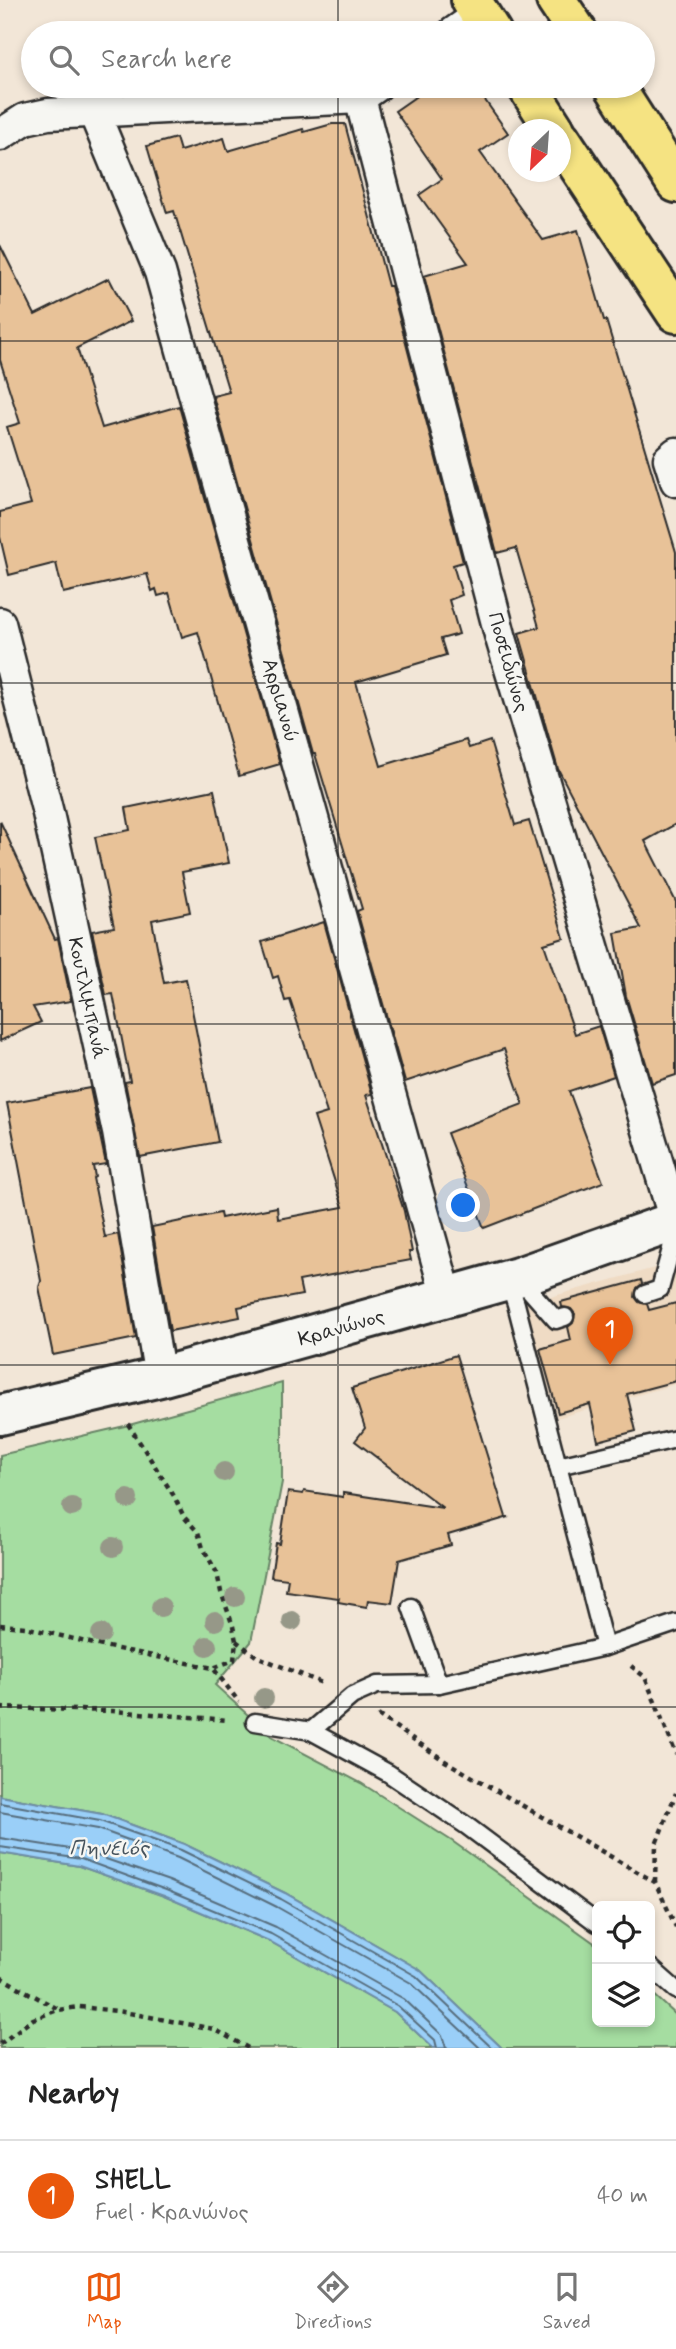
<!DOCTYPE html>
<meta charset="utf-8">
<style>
:root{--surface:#fff;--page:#f2f2f2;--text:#222;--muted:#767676;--line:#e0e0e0;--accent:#ea580c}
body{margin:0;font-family:Mynerve,sans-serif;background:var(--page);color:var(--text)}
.controls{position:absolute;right:21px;bottom:21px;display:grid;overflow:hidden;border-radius:10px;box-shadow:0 4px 10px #0003}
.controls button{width:63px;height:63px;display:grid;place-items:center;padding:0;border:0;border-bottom:2px solid var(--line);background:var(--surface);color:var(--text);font:35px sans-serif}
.compass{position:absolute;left:508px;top:119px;width:63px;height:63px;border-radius:50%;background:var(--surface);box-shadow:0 4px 10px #0003;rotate:205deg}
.you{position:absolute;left:464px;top:1206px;width:24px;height:24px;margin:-18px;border:5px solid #fff;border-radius:50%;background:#1a73e8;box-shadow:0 0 0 10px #1a73e833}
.badge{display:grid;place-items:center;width:46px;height:46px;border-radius:50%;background:var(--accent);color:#fff;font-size:23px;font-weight:700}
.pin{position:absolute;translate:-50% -58px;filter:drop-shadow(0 2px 4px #0008)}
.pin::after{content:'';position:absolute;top:37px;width:24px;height:21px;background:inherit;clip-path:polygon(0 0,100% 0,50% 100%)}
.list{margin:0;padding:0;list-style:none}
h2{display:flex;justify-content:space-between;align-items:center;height:91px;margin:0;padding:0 28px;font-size:30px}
h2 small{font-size:23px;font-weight:400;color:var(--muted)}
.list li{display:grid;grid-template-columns:46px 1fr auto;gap:21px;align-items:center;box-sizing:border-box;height:112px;padding:0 28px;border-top:2px solid var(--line)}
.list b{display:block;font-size:26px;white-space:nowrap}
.list p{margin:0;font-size:23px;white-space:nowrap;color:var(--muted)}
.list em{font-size:23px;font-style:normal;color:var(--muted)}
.icon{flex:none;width:38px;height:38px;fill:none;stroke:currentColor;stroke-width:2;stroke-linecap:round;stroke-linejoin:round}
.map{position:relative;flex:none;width:676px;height:2048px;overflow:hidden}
.search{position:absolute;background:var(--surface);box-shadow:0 4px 10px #0003;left:21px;right:21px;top:21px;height:77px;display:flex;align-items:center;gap:18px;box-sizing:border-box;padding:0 24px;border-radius:38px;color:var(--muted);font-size:26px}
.sheet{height:203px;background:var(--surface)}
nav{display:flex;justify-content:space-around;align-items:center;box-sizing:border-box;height:98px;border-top:2px solid var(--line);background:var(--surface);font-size:19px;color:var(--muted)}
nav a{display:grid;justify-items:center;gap:4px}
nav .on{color:var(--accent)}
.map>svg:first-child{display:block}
.built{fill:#efdbc4}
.green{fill:#a5dda1;stroke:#688466;stroke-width:2}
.water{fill:#9acff8;stroke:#6e8da6;stroke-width:2}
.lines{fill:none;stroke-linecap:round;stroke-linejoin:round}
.shore{stroke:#576d7d;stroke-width:2}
.building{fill:#e8c298;stroke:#2b2b2b;stroke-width:2}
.service-casing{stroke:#2b2b2b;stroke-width:21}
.minor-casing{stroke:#2b2b2b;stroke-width:35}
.tertiary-casing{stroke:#2b2b2b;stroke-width:44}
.primary-casing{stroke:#2b2b2b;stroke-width:44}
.path{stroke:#2b2b2b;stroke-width:4.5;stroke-dasharray:5 5;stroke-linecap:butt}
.service{stroke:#f6f6f2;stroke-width:16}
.minor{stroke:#f6f6f2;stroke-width:30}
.tertiary{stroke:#f6f6f2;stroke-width:38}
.primary{stroke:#f5e382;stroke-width:38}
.tree{fill:#969888}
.grid{fill:none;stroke:#2b2b2b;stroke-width:2;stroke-opacity:0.55}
.labels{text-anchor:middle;stroke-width:5;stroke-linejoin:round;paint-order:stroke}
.street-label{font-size:21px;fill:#2b2b2b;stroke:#f6f6f2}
.water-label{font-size:23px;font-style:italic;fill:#47545e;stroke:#f6f6f2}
</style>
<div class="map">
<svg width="676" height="2048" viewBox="0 0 676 2048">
<rect width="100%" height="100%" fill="#f2e6d7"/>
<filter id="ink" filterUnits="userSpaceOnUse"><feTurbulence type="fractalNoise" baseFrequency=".0143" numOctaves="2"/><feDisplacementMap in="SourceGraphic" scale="14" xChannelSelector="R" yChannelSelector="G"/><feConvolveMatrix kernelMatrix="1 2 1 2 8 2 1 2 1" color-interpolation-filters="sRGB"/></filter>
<g filter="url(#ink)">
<polygon class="built" points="676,1262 676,1384 557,1418 525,1304"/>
<g class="green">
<polygon points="282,1383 282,1482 251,1642 215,1685 271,1736 361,1783 452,1841 597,1945 597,2022 650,2022 650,1991 676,2015 676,2048 502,2048 420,1970 285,1893 184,1844 102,1814 0,1796 0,1455 129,1425"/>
<polygon points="0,1853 79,1866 164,1896 269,1941 395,2012 433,2048 0,2048"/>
</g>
<polygon class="water" points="0,1796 102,1814 184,1844 285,1893 420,1970 502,2048 433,2048 395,2012 269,1941 164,1896 79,1866 0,1853"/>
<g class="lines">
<g class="shore">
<polyline points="0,1803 100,1821 181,1850 281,1899 416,1976 492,2048"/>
<polyline points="0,1812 98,1829 178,1858 277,1907 411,1983 480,2048"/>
<polyline points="0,1838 83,1851 169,1881 276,1927 404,1999 442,2035 446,2048"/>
<polyline points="0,1847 81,1859 166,1890 271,1934 398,2006 435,2040 437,2048"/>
</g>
</g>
<g class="building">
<polygon points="431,86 475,86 508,133 480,152 543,240 578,230 604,320 606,320 676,552 676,824 645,841 676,902 676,1075 652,1083 626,996 615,933 641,928 558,769 519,633 539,627 516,548 497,553 424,276 468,263 419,195 442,179 395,111"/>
<polygon points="332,124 345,124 388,286 391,286 463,562 453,565 462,595 449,600 459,634 441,639 446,655 356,682 381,766 466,740 469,748 490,741 515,825 529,821 564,938 544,944 575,1034 599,1026 614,1076 569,1091 603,1182 484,1228 447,1133 523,1104 504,1049 405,1082 357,911 362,909 315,754 313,754 213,396 229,392 174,211 167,213 147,146 176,138 180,151 224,138 228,151 303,129 304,132"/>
<polygon points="0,245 35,315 109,278 131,321 77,348 102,428 179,406 280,764 239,776 198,632 182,637 169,593 158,596 156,589 152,591 147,574 63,593 56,563 9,575 0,537 0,512 31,504 7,427 20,423 0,360"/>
<polygon points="214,790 229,863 182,872 190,912 152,920 164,983 186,979 218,1142 140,1157 125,1082 130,1081 113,994 106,995 92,931 114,927 95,837 130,830 126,808"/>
<polygon points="0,821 55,939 58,938 71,1001 33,1007 41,1022 0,1041"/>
<polygon points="324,922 372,1094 366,1095 404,1211 412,1252 409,1252 411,1260 299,1281 302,1295 238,1307 240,1317 170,1331 152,1227 220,1213 221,1218 277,1207 278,1219 343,1207 314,1117 327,1113 290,1000 285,1001 278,976 273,978 262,942"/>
<polygon points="90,1088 106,1164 93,1166 95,1177 93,1178 105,1237 118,1234 136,1338 53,1355 39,1287 41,1281 7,1103"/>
<polygon points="641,1280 642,1284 637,1288 635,1297 639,1302 647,1304 649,1310 676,1303 676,1381 627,1394 636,1431 598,1441 590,1404 558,1413 540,1349 571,1340 568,1327 573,1323 575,1314 571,1309 562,1307 561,1302"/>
<polygon points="456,1355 506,1517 509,1517 448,1535 451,1545 399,1560 392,1603 368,1600 367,1607 338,1602 339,1598 286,1591 288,1579 271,1577 276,1543 280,1544 288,1492 303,1494 304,1491 343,1497 343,1493 443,1508 355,1441 365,1428 352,1388"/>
</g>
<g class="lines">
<g class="service-casing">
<g id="service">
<polyline points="519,1278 556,1320 565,1317"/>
<polyline points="508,1280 516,1304 605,1647"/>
<polyline points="645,1294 660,1289 671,1249 675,1222"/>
<polyline points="558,1466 676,1439"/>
<polyline points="411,1607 439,1684 605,1647 676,1623"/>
<polyline points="255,1722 311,1731 388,1773 467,1826 597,1923"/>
<polyline points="311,1731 352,1696 377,1685 439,1684"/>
<polyline points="650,1967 676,1990"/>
</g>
</g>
<g class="minor-casing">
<g id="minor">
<polyline points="453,33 480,14"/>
<polyline points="360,98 500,635 675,1221"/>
<polyline points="93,110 160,272 447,1297"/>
<polyline points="0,135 25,119 48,114 360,98 377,86"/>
<polyline points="676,453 669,459 676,481"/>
<polyline points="0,623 48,813 118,1132 160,1377"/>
</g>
</g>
<g class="tertiary-casing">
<polyline id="tertiary" points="0,1415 160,1377 447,1297 518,1277 676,1221"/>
</g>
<g class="primary-casing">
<g id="primary">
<polyline points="471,0 492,33"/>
<polyline points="556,0 578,33"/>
<polyline points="527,86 555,130"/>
<polyline points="614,86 676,183"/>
<polyline points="560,138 676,313"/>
</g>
</g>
<g class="path">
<polyline points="128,1424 174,1496 184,1517 198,1532 203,1548 217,1573 221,1592 233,1626 236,1641 234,1660 213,1668"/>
<polyline points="0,1625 25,1627 98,1645 213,1668 239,1702"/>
<polyline points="236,1641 256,1656 322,1683"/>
<polyline points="631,1666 645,1677 676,1754"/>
<polyline points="0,1708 113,1711 229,1720"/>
<polyline points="378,1715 445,1761 655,1882 676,1927"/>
<polyline points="655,1882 656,1844 676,1793"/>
<polyline points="0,1977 58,2009"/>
<polyline points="0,2044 33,2019 58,2010 79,2007 118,2011 214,2029 248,2048"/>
</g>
<use href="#service" class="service"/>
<use href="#minor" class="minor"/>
<use href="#tertiary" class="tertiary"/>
<use href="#primary" class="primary"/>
</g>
<g class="tree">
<circle cx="224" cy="1472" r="10"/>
<circle cx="128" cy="1499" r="10"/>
<circle cx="72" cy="1507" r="10"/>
<circle cx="113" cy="1547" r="10"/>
<circle cx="235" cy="1597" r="10"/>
<circle cx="161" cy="1607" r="10"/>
<circle cx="215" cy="1621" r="10"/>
<circle cx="292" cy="1621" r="10"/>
<circle cx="101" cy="1634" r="10"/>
<circle cx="207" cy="1646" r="10"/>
<circle cx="264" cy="1698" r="10"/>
</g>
</g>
<path class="grid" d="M338 0V33M338 86V2048M0 341H676M0 683H676M0 1024H676M0 1365H676M0 1707H676"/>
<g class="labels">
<g class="street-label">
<text transform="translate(509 662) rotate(74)" y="7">Ποσειδώνος</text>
<text transform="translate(281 700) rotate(74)" y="7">Αρριανού</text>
<text transform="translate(88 998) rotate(78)" y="7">Κουτλιμπανά</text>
<text transform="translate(341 1327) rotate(-16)" y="7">Κρανώνος</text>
</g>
<g class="water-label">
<text x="109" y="1855">Πηνειός</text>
</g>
</g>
</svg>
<div class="controls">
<button><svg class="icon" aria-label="locate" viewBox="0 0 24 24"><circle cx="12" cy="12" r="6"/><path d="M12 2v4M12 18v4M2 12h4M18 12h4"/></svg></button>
<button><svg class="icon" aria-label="layers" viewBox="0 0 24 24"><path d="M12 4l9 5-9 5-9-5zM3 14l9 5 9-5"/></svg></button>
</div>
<svg class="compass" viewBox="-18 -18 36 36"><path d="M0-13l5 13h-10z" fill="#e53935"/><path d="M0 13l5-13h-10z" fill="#767676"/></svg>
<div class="you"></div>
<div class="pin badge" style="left:610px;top:1365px">1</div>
<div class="search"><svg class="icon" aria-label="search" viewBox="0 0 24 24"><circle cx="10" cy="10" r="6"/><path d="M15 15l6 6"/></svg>Search here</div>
</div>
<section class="sheet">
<h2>Nearby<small></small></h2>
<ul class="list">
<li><span class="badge">1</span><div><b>SHELL</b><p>Fuel · Κρανώνος</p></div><em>40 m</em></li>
</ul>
</section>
<nav>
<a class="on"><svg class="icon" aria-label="map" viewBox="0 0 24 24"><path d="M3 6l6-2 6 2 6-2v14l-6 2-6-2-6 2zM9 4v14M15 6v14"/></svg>Map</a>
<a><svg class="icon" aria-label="directions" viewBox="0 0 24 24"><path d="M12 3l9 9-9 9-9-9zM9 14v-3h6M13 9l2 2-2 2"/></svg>Directions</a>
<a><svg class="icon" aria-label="saved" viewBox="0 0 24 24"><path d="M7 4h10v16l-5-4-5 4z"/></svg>Saved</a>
</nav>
